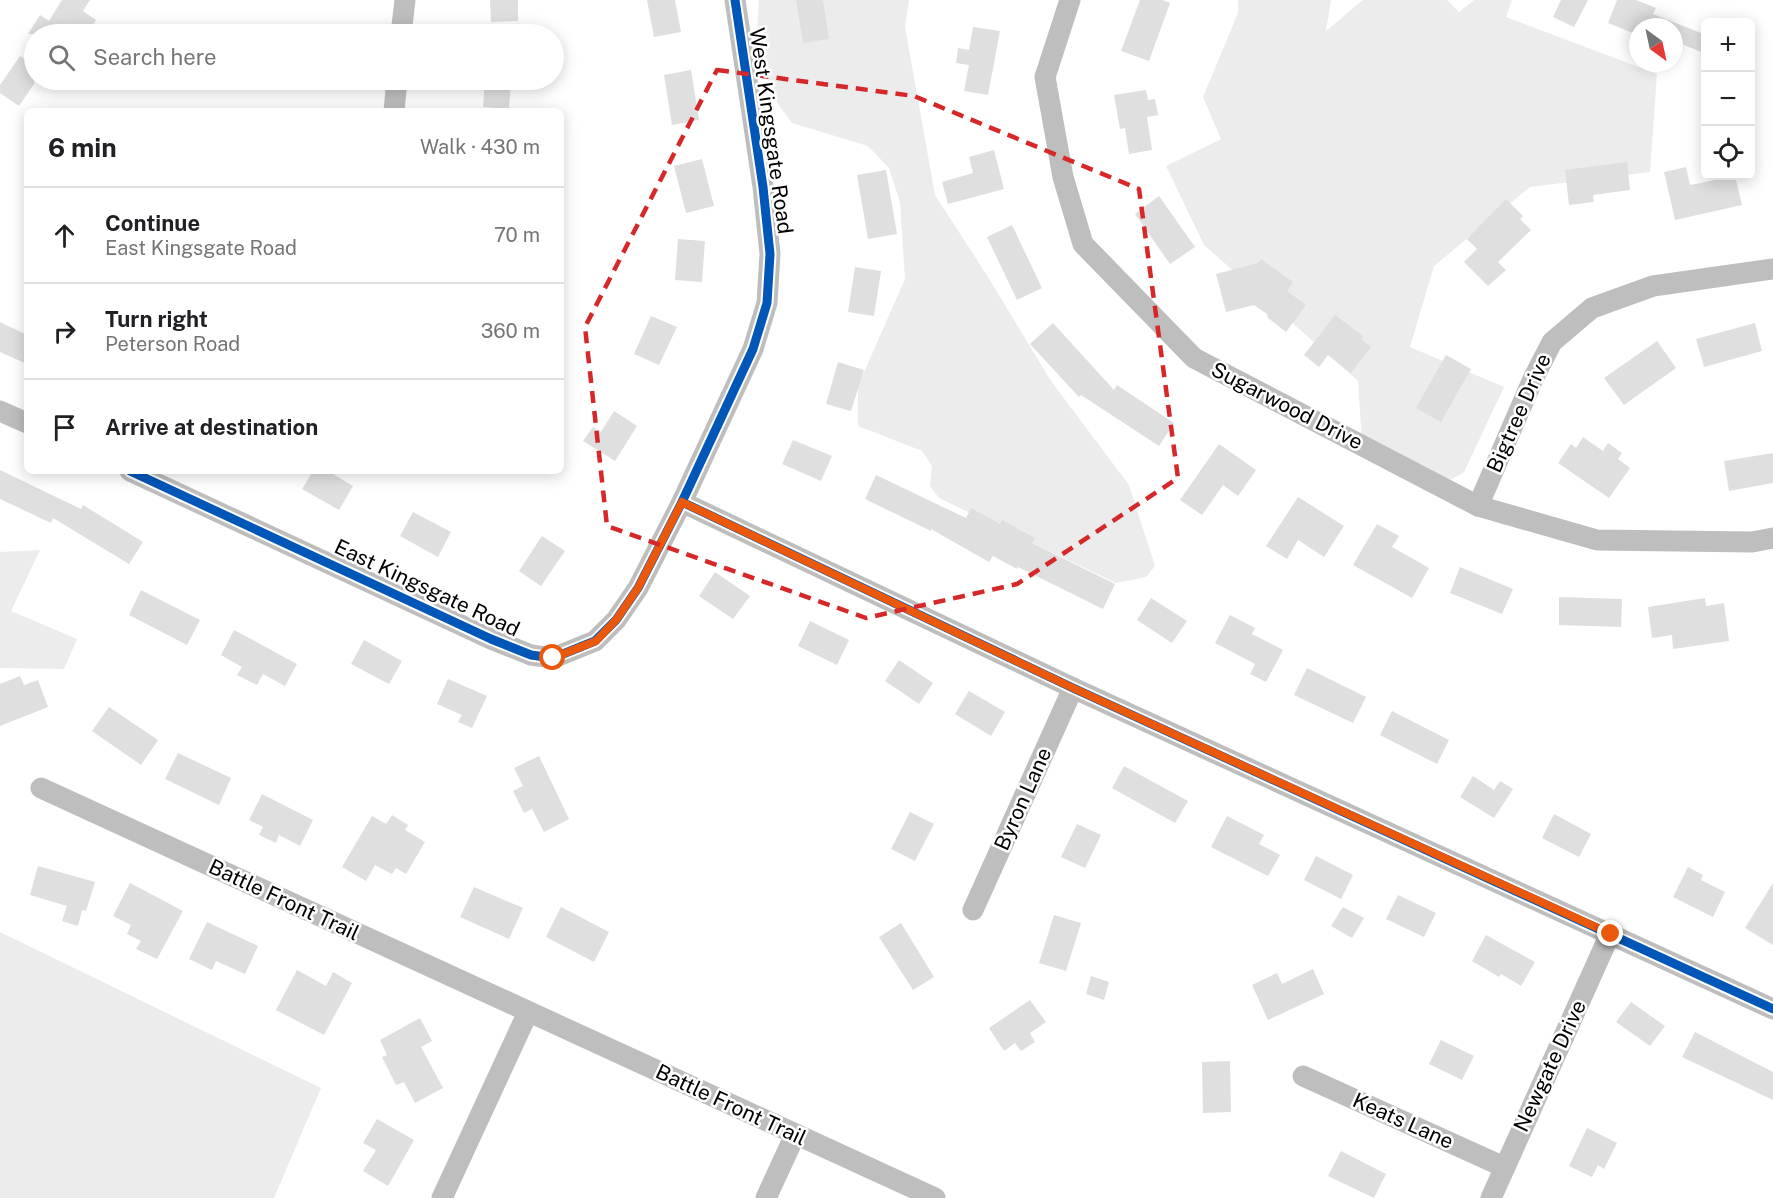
<!DOCTYPE html>
<meta charset="utf-8">
<style>
:root{--surface:#fff;--page:#f6f6f6;--text:#202124;--muted:#757577;--line:#e0e0e0}
body{margin:0;font-family:"Public Sans",sans-serif;background:var(--page);color:var(--text)}
.controls{position:absolute;right:18px;top:18px;display:grid;overflow:hidden;border-radius:9px;box-shadow:0 3px 15px #0003}
.controls button{width:54px;height:54px;display:grid;place-items:center;padding:0;border:0;border-bottom:2px solid var(--line);background:var(--surface);color:var(--text);font:30px sans-serif}
.compass{position:absolute;left:1629px;top:18px;width:54px;height:54px;border-radius:50%;background:var(--surface);box-shadow:0 3px 15px #0003;rotate:147deg}
.stop{position:absolute;width:18px;height:18px;margin:-14px;border:4px solid #ea580c;border-radius:50%;background:#fff}
.stop.end{background:#ea580c;border-color:#fff;box-shadow:0 2px 6px #0008}
.list{margin:0;padding:0;list-style:none}
h2{display:flex;justify-content:space-between;align-items:center;height:78px;margin:0;padding:0 24px;font-size:26px}
h2 small{font-size:20px;font-weight:400;color:var(--muted)}
.list li{display:grid;grid-template-columns:39px 1fr auto;gap:18px;align-items:center;box-sizing:border-box;height:96px;padding:0 24px;border-top:2px solid var(--line)}
.list b{display:block;font-size:22px;white-space:nowrap}
.list p{margin:0;font-size:20px;white-space:nowrap;color:var(--muted)}
.list em{font-size:20px;font-style:normal;color:var(--muted)}
.icon{flex:none;width:33px;height:33px;fill:none;stroke:currentColor;stroke-width:2;stroke-linecap:round;stroke-linejoin:round}
.map{position:relative;flex:none;width:1773px;height:1198px;overflow:hidden}
.search{position:absolute;background:var(--surface);box-shadow:0 3px 15px #0003;left:24px;top:24px;width:540px;height:66px;display:flex;align-items:center;gap:15px;box-sizing:border-box;padding:0 21px;border-radius:33px;color:var(--muted);font-size:22px}
.panel{position:absolute;background:var(--surface);box-shadow:0 3px 15px #0003;left:24px;top:108px;width:540px;height:366px;border-radius:9px}
.map>svg:first-child{display:block}
.green{fill:#ececec}
.building{fill:#dfdfdf}
.lines{fill:none;stroke-linecap:round;stroke-linejoin:round}
.street{stroke:#bebebe;stroke-width:21}
.cycleway-casing{stroke:#fff;stroke-width:13}
.cycleway{stroke:#0057b8;stroke-width:9}
.route{stroke:#ea580c;stroke-width:8}
.marked{fill:none;stroke:#d62828;stroke-width:4.5;stroke-dasharray:12 8;stroke-linejoin:round}
.labels{text-anchor:middle;stroke-width:5;stroke-linejoin:round;paint-order:stroke}
.street-label{font-size:21px;fill:#000;stroke:#fff}
</style>
<div class="map">
<svg width="1773" height="1198" viewBox="0 0 1773 1198">
<rect width="100%" height="100%" fill="#fff"/>
<g class="green">
<polygon points="759,0 909,0 905,27 935,195 988,277 1051,381 1129,485 1155,566 1146,577 1116,583 939,498 930,486 932,466 922,451 858,426 858,386 905,279 900,202 889,168 868,146 792,123 772,96 757,32"/>
<polygon points="1238,0 1331,0 1326,31 1363,0 1447,0 1459,12 1474,0 1512,0 1506,17 1657,74 1650,172 1530,187 1434,266 1410,347 1504,387 1464,472 1450,480 1362,441 1358,381 1204,245 1166,166 1221,139 1203,97 1238,13"/>
<polygon points="40,550 11,611 77,639 64,669 0,668 0,552"/>
<polygon points="0,932 321,1088 274,1198 0,1198"/>
</g>
<g class="building">
<polygon points="62,0 90,0 83,11 96,20 87,34 28,34 40,15 49,21"/>
<polygon points="490,0 518,0 518,21 491,22"/>
<polygon points="647,0 675,0 681,32 654,37"/>
<polygon points="796,0 823,0 829,39 803,43"/>
<polygon points="1140,0 1162,0 1170,3 1149,61 1121,51"/>
<polygon points="1561,0 1588,0 1574,27 1553,17"/>
<polygon points="1617,0 1636,0 1656,8 1653,14 1706,35 1706,54 1674,41 1674,27 1638,27 1638,35 1608,23"/>
<polygon points="973,27 1000,31 988,95 964,91 969,65 956,63 958,48 969,50"/>
<polygon points="20,56 34,66 34,84 19,106 0,93 0,85"/>
<polygon points="691,70 699,120 672,125 664,75"/>
<polygon points="485,80 511,80 509,109 483,107"/>
<polygon points="1146,90 1148,100 1155,99 1158,115 1147,117 1152,150 1129,154 1125,128 1120,129 1114,95"/>
<polygon points="994,150 1004,189 948,204 942,182 973,173 969,157"/>
<polygon points="702,159 714,206 686,213 674,166"/>
<polygon points="1627,162 1630,190 1593,195 1594,202 1569,205 1565,170"/>
<polygon points="1686,167 1690,185 1735,176 1742,205 1675,220 1664,172"/>
<polygon points="886,170 897,234 868,239 857,175"/>
<polygon points="1159,196 1195,247 1170,264 1135,214"/>
<polygon points="1506,199 1523,216 1520,219 1531,230 1498,262 1506,270 1488,286 1464,262 1477,249 1467,239"/>
<polygon points="1012,225 1042,288 1017,300 987,237"/>
<polygon points="678,239 705,241 702,282 675,280"/>
<polygon points="1261,259 1293,282 1287,291 1306,305 1286,332 1268,318 1267,314 1254,305 1226,312 1216,274 1258,263"/>
<polygon points="855,267 881,271 874,316 848,312"/>
<polygon points="1335,315 1363,336 1361,339 1371,347 1351,373 1328,355 1319,367 1304,355"/>
<polygon points="651,316 677,327 659,365 634,354"/>
<polygon points="0,322 27,335 27,364 0,352"/>
<polygon points="1053,323 1114,390 1117,385 1174,423 1159,446 1081,395 1079,397 1030,344"/>
<polygon points="1755,323 1762,351 1704,367 1696,339"/>
<polygon points="1657,341 1676,368 1624,405 1604,378"/>
<polygon points="1446,355 1471,369 1441,422 1416,408"/>
<polygon points="838,362 864,370 851,411 826,404"/>
<polygon points="614,411 637,426 615,461 583,441 593,427 601,432"/>
<polygon points="1583,437 1603,451 1608,443 1622,453 1618,459 1630,468 1609,498 1558,463 1571,444 1576,448"/>
<polygon points="793,440 832,456 821,481 782,464"/>
<polygon points="1219,444 1256,470 1238,496 1223,485 1202,515 1180,500"/>
<polygon points="1773,453 1773,483 1729,491 1724,461"/>
<polygon points="0,470 81,509 83,505 143,542 129,564 53,518 51,523 0,499"/>
<polygon points="313,471 328,471 353,486 339,510 302,489"/>
<polygon points="876,475 966,518 971,508 1000,524 1002,520 1035,538 1032,543 1115,584 1103,609 1018,567 1017,569 993,556 989,562 931,529 931,531 865,499"/>
<polygon points="1298,497 1344,526 1324,557 1298,540 1287,559 1266,546"/>
<polygon points="413,512 451,532 438,557 400,536"/>
<polygon points="1377,524 1399,536 1392,547 1429,568 1412,598 1353,565"/>
<polygon points="542,536 565,551 541,586 519,571"/>
<polygon points="1460,567 1513,589 1502,614 1450,593"/>
<polygon points="715,572 750,596 733,619 699,596"/>
<polygon points="141,590 200,620 187,645 129,615"/>
<polygon points="1559,597 1622,599 1621,627 1559,625"/>
<polygon points="1151,598 1187,621 1172,643 1137,620"/>
<polygon points="1705,598 1706,606 1724,603 1729,641 1673,649 1672,635 1652,638 1648,607"/>
<polygon points="1230,615 1255,628 1252,634 1283,650 1266,682 1250,674 1255,664 1215,643"/>
<polygon points="810,621 849,640 837,665 798,646"/>
<polygon points="234,630 297,664 285,686 263,674 257,685 237,675 242,667 221,655"/>
<polygon points="364,640 402,661 389,684 351,664"/>
<polygon points="899,660 933,683 919,704 885,681"/>
<polygon points="1307,668 1366,697 1353,723 1294,695"/>
<polygon points="20,676 24,685 38,680 48,707 0,726 0,684"/>
<polygon points="448,679 487,696 472,728 458,722 462,715 437,704"/>
<polygon points="969,691 1005,712 991,736 955,714"/>
<polygon points="109,707 158,740 141,765 92,731"/>
<polygon points="1392,711 1449,740 1437,764 1380,735"/>
<polygon points="178,753 231,778 219,805 165,779"/>
<polygon points="539,756 569,819 544,832 532,809 524,813 513,791 523,786 514,768"/>
<polygon points="1124,766 1188,801 1175,823 1112,788"/>
<polygon points="1473,776 1494,790 1500,781 1513,789 1494,818 1460,797"/>
<polygon points="262,794 313,820 300,846 279,835 276,843 259,835 263,827 249,820"/>
<polygon points="910,812 934,824 915,861 891,849"/>
<polygon points="1554,814 1591,834 1579,857 1542,838"/>
<polygon points="392,815 408,825 405,830 425,842 406,874 396,868 392,874 375,865 366,881 342,867 372,816 386,824"/>
<polygon points="1227,816 1264,835 1259,844 1280,855 1268,876 1211,847"/>
<polygon points="1077,824 1101,835 1085,868 1061,857"/>
<polygon points="1316,856 1353,875 1341,899 1304,880"/>
<polygon points="38,866 95,882 86,911 82,910 78,926 62,921 67,906 30,895"/>
<polygon points="1688,867 1703,875 1701,880 1725,892 1713,917 1673,897"/>
<polygon points="130,883 183,911 157,959 136,949 141,941 127,934 131,925 113,916"/>
<polygon points="1773,883 1773,945 1745,928"/>
<polygon points="474,887 523,908 509,939 460,917"/>
<polygon points="1398,895 1436,913 1424,937 1386,919"/>
<polygon points="561,907 609,932 594,962 546,937"/>
<polygon points="1343,907 1364,918 1352,938 1331,926"/>
<polygon points="1054,915 1081,923 1066,971 1039,963"/>
<polygon points="207,922 258,946 245,974 216,961 212,970 189,959"/>
<polygon points="901,923 934,977 913,990 879,937"/>
<polygon points="1486,935 1535,962 1521,986 1501,974 1499,977 1472,961"/>
<polygon points="1313,969 1324,994 1268,1020 1252,985 1277,973 1282,984"/>
<polygon points="297,970 326,986 333,972 352,983 324,1035 276,1010"/>
<polygon points="1091,976 1109,982 1104,1000 1086,994"/>
<polygon points="1030,1000 1046,1022 1030,1033 1035,1042 1021,1051 1015,1043 1004,1051 989,1028"/>
<polygon points="1631,1002 1665,1026 1650,1046 1616,1022"/>
<polygon points="420,1018 432,1041 421,1047 443,1088 415,1103 404,1082 396,1085 382,1057 387,1055 380,1040"/>
<polygon points="1695,1032 1773,1072 1773,1100 1682,1057"/>
<polygon points="1441,1040 1474,1056 1462,1080 1429,1064"/>
<polygon points="1230,1061 1231,1112 1203,1113 1202,1062"/>
<polygon points="377,1119 414,1140 388,1186 363,1171 376,1150 363,1143"/>
<polygon points="1587,1128 1617,1143 1604,1169 1598,1165 1592,1177 1569,1166"/>
<polygon points="1341,1151 1386,1174 1374,1198 1328,1176"/>
</g>
<g class="lines">
<g class="street">
<polyline points="1070,0 1045,77 1063,177 1083,244 1194,358 1478,506 1597,540 1752,542 1773,538"/>
<polyline points="401,34 405,0"/>
<polyline points="394,111 397,80"/>
<polyline points="0,411 27,423"/>
<polyline points="130,471 491,639 531,655 553,658 595,641 616,620 638,588 682,502 753,349 767,303 770,254 763,187 735,0"/>
<polyline points="682,502 1073,688 1773,1009"/>
<polyline points="1478,506 1533,379 1552,342 1592,308 1653,286 1773,269"/>
<polyline points="41,788 935,1198"/>
<polyline points="973,910 1073,688"/>
<polyline points="1303,1076 1504,1167"/>
<polyline points="442,1198 528,1012"/>
<polyline points="766,1198 795,1135"/>
<polyline points="1491,1198 1610,934"/>
</g>
<g class="cycleway-casing">
<g id="cycleway">
<polyline points="130,471 491,639 531,655 553,658 595,641 616,620 638,588 682,502 753,349 767,303 770,254 763,187 735,0"/>
<polyline points="682,502 1073,688 1773,1009"/>
</g>
</g>
<use href="#cycleway" class="cycleway"/>
</g>
<g class="lines">
<polyline class="route" points="553,658 596,641 616,620 638,588 682,502 1073,688 1611,934"/>
</g>
<path class="marked" d="M717 70 914 96 1139 189 1178 478 1017 584 866 618 607 526 585 327Z"/>
<g class="labels">
<g class="street-label">
<text transform="translate(771 131) rotate(82)" y="7">West Kingsgate Road</text>
<text transform="translate(1287 406) rotate(27)" y="7">Sugarwood Drive</text>
<text transform="translate(1519 413) rotate(-66)" y="7">Bigtree Drive</text>
<text transform="translate(427 588) rotate(25)" y="7">East Kingsgate Road</text>
<text transform="translate(1023 799) rotate(-66)" y="7">Byron Lane</text>
<text transform="translate(284 900) rotate(25)" y="7">Battle Front Trail</text>
<text transform="translate(1550 1066) rotate(-65)" y="7">Newgate Drive</text>
<text transform="translate(731 1105) rotate(25)" y="7">Battle Front Trail</text>
<text transform="translate(1403 1121) rotate(24)" y="7">Keats Lane</text>
</g>
</g>
</svg>
<div class="controls">
<button>+</button>
<button>−</button>
<button><svg class="icon" aria-label="locate" viewBox="0 0 24 24"><circle cx="12" cy="12" r="6"/><path d="M12 2v4M12 18v4M2 12h4M18 12h4"/></svg></button>
</div>
<svg class="compass" viewBox="-18 -18 36 36"><path d="M0-13l5 13h-10z" fill="#e53935"/><path d="M0 13l5-13h-10z" fill="#757577"/></svg>
<div class="stop" style="left:553px;top:658px"></div>
<div class="stop end" style="left:1611px;top:934px"></div>
<div class="search"><svg class="icon" aria-label="search" viewBox="0 0 24 24"><circle cx="10" cy="10" r="6"/><path d="M15 15l6 6"/></svg>Search here</div>
<section class="panel">
<h2>6 min<small>Walk · 430 m</small></h2>
<ul class="list">
<li><svg class="icon" aria-label="ahead" viewBox="0 0 24 24"><path d="M12 20V5M6 11l6-6 6 6"/></svg><div><b>Continue</b><p>East Kingsgate Road</p></div><em>70 m</em></li>
<li><svg class="icon" aria-label="right" viewBox="0 0 24 24"><path d="M7 20v-9h11M14 6l5 5-5 5"/></svg><div><b>Turn right</b><p>Peterson Road</p></div><em>360 m</em></li>
<li><svg class="icon" aria-label="arrive" viewBox="0 0 24 24"><path d="M6 21V4h12l-3 4 3 4H6"/></svg><div><b>Arrive at destination</b></div></li>
</ul>
</section>
</div>
